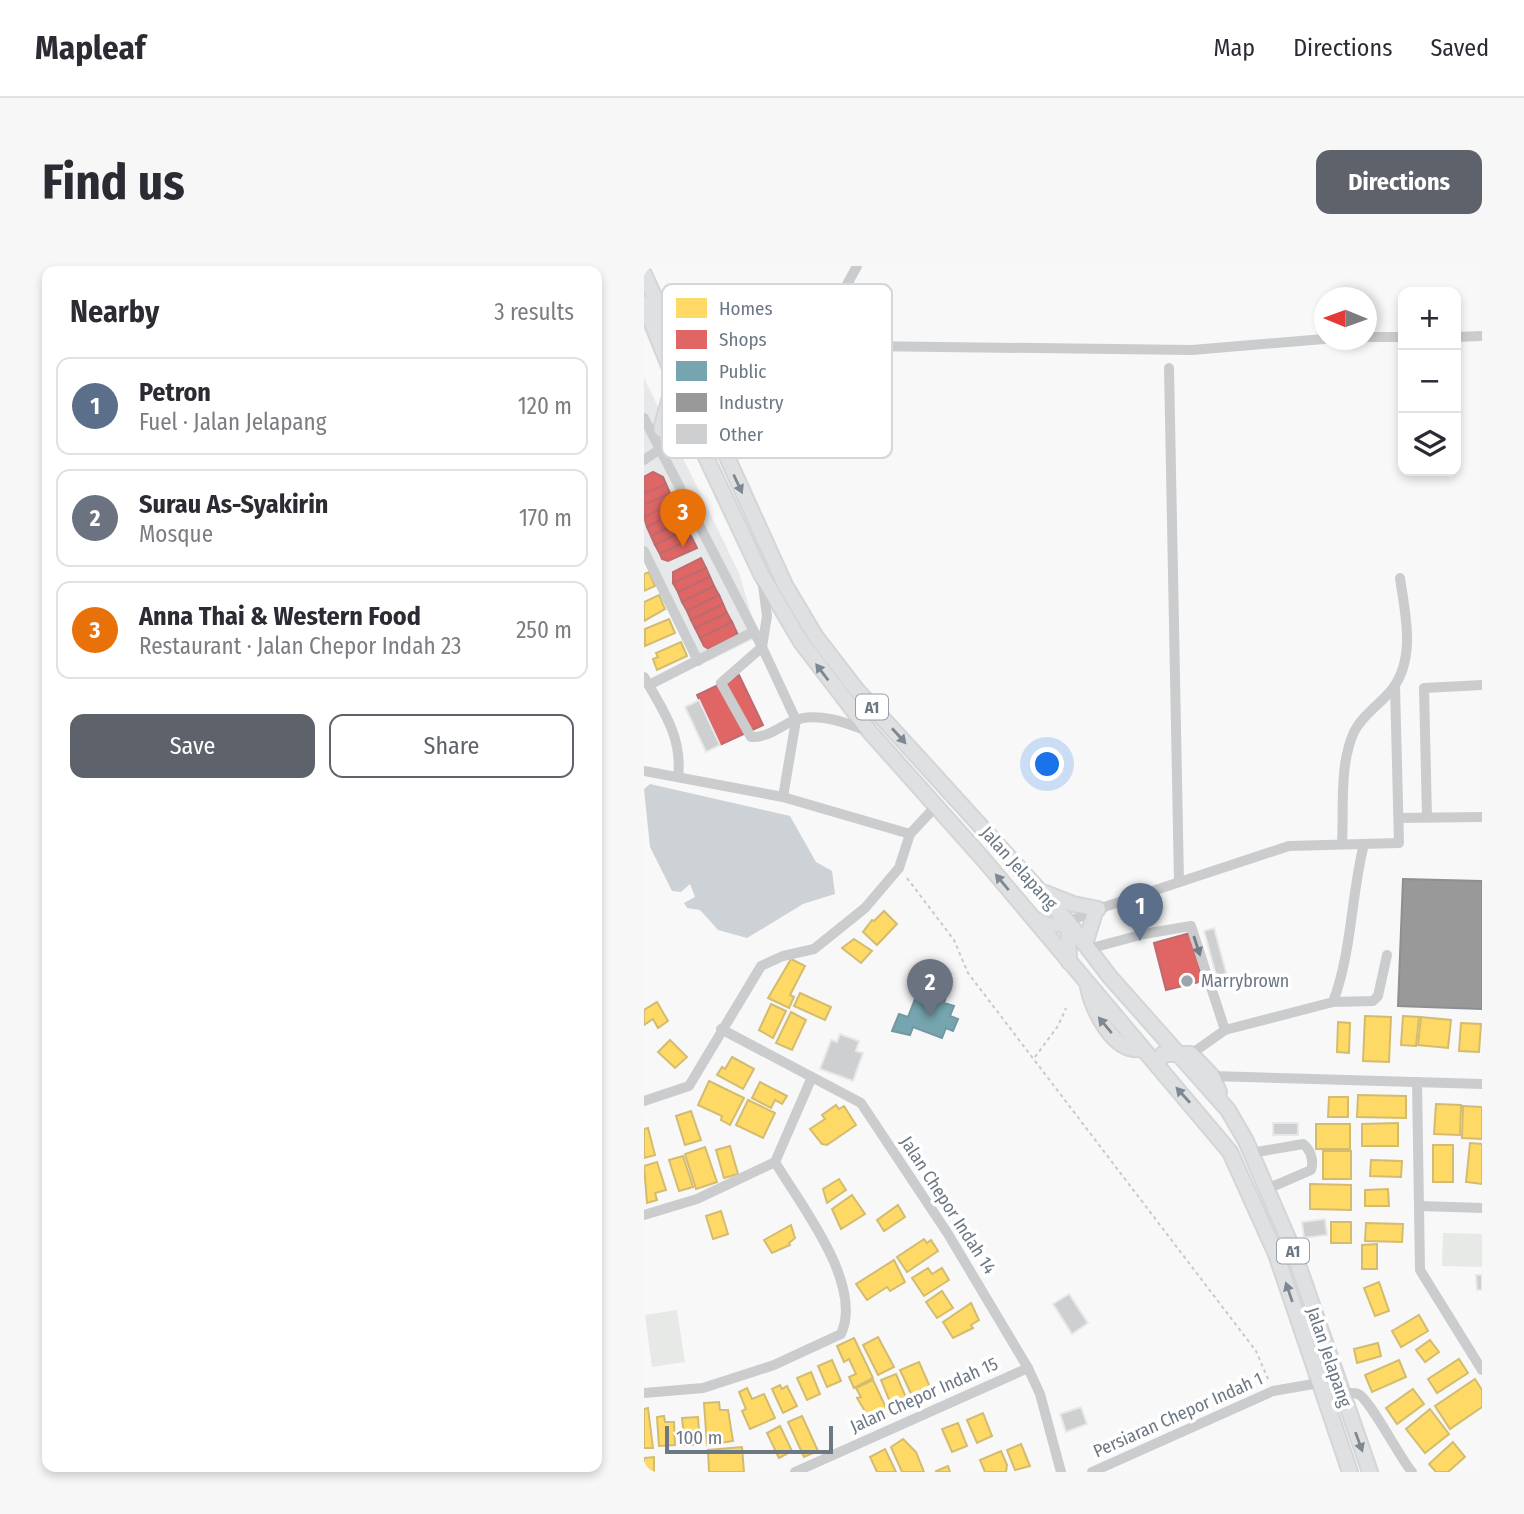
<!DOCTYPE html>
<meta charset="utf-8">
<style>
:root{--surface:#fff;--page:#f7f7f7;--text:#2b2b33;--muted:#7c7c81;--line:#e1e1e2;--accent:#5e626a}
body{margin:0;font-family:"Fira Sans Condensed",sans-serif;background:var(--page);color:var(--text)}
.controls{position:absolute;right:21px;top:21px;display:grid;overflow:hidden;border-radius:14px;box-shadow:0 4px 10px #0003}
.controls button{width:63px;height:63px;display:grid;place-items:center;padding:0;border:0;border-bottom:2px solid var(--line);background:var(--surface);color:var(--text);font:35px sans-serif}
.compass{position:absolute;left:670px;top:21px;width:63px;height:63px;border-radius:50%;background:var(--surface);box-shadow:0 4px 10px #0003;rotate:271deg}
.scale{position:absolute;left:21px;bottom:18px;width:168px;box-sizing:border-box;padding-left:7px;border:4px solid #6c7884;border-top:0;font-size:19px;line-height:24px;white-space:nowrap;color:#6c7884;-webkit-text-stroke:5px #fff;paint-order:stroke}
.you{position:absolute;left:404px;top:499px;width:24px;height:24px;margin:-18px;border:5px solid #fff;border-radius:50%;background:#1a73e8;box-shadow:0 0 0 10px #1a73e833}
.badge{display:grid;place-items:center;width:46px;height:46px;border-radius:50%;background:var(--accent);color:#fff;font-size:23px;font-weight:700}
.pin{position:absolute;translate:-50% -58px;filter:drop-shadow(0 2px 4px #0008)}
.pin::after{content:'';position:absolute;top:37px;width:24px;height:21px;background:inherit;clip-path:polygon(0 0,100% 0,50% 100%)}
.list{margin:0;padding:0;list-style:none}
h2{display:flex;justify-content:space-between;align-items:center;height:91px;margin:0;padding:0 28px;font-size:30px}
h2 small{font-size:23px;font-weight:400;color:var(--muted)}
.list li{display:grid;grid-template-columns:46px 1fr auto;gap:21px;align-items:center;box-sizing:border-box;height:98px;margin:0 14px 14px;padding:0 14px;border:2px solid var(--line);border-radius:14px}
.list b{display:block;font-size:26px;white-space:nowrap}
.list p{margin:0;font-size:23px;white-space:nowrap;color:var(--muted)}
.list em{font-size:23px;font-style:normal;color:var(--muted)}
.actions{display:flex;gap:14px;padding:21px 28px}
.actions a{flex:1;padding:16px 0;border:2px solid var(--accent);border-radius:14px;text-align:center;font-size:24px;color:var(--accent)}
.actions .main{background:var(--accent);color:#fff}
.icon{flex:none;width:38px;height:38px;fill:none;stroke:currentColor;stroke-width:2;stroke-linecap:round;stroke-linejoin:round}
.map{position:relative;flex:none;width:838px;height:1206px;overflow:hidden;border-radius:14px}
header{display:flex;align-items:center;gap:42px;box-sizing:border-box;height:98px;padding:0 35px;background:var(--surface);border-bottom:2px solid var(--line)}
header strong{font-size:33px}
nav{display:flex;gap:38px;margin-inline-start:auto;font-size:24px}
.intro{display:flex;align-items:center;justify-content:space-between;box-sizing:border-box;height:168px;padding:0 42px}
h1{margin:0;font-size:49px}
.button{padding:18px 32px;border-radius:14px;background:var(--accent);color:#fff;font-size:24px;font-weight:700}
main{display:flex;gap:42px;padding:0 42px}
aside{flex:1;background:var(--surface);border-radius:14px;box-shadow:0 4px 10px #0003}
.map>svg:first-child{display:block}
.built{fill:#e7e8e9}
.green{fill:#e7e9e6}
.water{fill:#cdd2d6}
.homes{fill:#ffd966;stroke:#d3bc6f;stroke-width:2}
.shops{fill:#e06666;stroke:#bd6b6f;stroke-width:2}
.public{fill:#76a5af;stroke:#7398a2;stroke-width:2}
.industry{fill:#999;stroke:#8c8f93;stroke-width:2}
.building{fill:#cecfd0;stroke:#e8e8e8;stroke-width:2}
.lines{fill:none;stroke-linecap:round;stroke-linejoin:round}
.major-casing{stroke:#d4d5d6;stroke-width:18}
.path{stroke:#c8c9ca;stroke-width:2;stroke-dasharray:3.5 3.5;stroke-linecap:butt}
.minor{stroke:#cbccce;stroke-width:10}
.major{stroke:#dfe0e1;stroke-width:14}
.oneway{fill:#7d8892}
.oneway2{fill:#717c88}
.poi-dot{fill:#9da5ad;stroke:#fff;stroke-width:2.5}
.labels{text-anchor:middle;stroke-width:7;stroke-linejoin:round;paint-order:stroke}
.shield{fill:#fff;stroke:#98a0a9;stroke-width:2}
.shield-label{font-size:16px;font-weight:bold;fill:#6c7884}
.street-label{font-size:18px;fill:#6c7884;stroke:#fff}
.poi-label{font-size:18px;fill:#6c7884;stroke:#fff;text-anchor:start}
.key{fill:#fff;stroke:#d3d6da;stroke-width:2}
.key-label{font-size:19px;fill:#6c7884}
</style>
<header>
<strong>Mapleaf</strong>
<nav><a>Map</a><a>Directions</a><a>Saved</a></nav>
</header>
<div class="intro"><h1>Find us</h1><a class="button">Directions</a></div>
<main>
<aside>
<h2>Nearby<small>3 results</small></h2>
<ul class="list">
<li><span class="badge" style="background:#5c6f8a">1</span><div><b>Petron</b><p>Fuel · Jalan Jelapang</p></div><em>120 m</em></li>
<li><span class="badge" style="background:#6b7280">2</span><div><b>Surau As-Syakirin</b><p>Mosque</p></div><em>170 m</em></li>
<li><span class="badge" style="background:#e8710a">3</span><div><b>Anna Thai &amp; Western Food</b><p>Restaurant · Jalan Chepor Indah 23</p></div><em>250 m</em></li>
</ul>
<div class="actions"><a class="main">Save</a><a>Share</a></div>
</aside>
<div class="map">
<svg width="838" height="1206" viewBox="0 0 838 1206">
<rect width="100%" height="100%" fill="#f8f8f8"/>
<polygon class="built" points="0,112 95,307 114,371 55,400 0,288"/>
<g class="green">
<polygon points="799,967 838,968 838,1001 798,1000"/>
<polygon points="33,1044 41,1096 8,1101 1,1049"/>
</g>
<polygon class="water" points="6,518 146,550 172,596 188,605 191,628 159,638 103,672 74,664 56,644 43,642 40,637 51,631 46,618 37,626 28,625 6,581 0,523"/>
<g class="homes">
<polygon points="5,306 11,320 0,325 0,308"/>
<polygon points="15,329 21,343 0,355 0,336"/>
<polygon points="25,353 31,367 1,380 1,363"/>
<polygon points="37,376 43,390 13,404 9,393 14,391 12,387"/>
<polygon points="240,645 253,658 233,679 219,666 228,654 230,655"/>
<polygon points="210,673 228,685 217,697 198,682"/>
<polygon points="147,693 161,700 146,729 150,731 145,742 124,732"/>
<polygon points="156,727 187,741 181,754 150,740"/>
<polygon points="13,736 24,755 14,762 9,753 0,759 0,744"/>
<polygon points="127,738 142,745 129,772 115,764"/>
<polygon points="147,746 162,754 148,784 132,777"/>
<polygon points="721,750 747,751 745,796 719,795"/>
<polygon points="759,750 775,751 772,780 757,779"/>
<polygon points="777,751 807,754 804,782 774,779"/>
<polygon points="694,756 706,757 705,787 693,786"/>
<polygon points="817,757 837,758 835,786 815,785"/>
<polygon points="26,774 43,791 31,802 14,786"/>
<polygon points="88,791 110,803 99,823 73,809 78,801 81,803"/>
<polygon points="65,815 100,832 86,859 77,854 78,850 54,839"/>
<polygon points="116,816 143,830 138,838 131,834 127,842 108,832"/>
<polygon points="714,829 762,830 762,852 713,851"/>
<polygon points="685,831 704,831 704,851 684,851"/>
<polygon points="104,834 131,847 119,872 92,859"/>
<polygon points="792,838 817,839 816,869 790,868"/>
<polygon points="192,839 195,843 200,840 212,859 183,879 178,878 166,863 181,853 178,849"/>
<polygon points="819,840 838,841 838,873 818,872"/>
<polygon points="47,845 57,874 41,879 32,850"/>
<polygon points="754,857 754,880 718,880 718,858"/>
<rect x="672" y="858" width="34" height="25"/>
<polygon points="4,862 11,889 0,892 0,863"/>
<polygon points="826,877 838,878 838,918 822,916"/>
<rect x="789" y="879" width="20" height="37"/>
<polygon points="86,880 94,908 80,912 72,884"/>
<polygon points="61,881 73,916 52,923 41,888"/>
<rect x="679" y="885" width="28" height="28"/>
<polygon points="39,890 49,921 35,925 25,894"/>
<polygon points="727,894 758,895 757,911 726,910"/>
<polygon points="13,896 22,924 11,927 13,934 3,937 0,900"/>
<polygon points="195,913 202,924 183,937 179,923"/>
<polygon points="666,918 707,919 707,944 666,943"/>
<polygon points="744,923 745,940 721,940 721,924"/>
<polygon points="208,929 221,948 197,963 188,943"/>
<polygon points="254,939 261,951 240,965 233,954"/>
<polygon points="77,945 84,968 69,973 62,950"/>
<rect x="687" y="956" width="20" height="21"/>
<polygon points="722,957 759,958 758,976 721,975"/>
<polygon points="147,959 151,972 145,977 146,979 128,987 120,974"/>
<polygon points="280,973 283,977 287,974 294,985 263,1006 253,991"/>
<polygon points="733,978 733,1003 718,1003 718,979"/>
<polygon points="250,994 261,1016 246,1025 243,1021 223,1034 212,1018"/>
<polygon points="284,1002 288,1008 298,1002 305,1014 280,1030 268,1012"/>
<polygon points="735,1016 745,1045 731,1050 720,1022"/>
<polygon points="298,1025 309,1042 293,1052 282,1036"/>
<polygon points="327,1037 335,1054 327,1059 329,1062 309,1072 299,1056"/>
<polygon points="775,1049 784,1065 757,1081 748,1065"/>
<polygon points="234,1071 250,1101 234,1109 219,1079"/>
<polygon points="210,1072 229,1112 210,1122 205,1111 212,1108 205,1093 200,1096 193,1080"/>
<polygon points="786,1074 795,1086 781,1096 772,1084"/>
<polygon points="734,1077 737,1090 713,1097 710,1083"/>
<polygon points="815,1093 824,1107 793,1127 784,1113"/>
<polygon points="188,1094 197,1115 183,1121 174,1100"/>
<polygon points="755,1094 762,1111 728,1126 721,1109"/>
<polygon points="275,1096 289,1128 270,1134 256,1104"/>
<polygon points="167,1106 176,1128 163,1134 153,1112"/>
<polygon points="252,1108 263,1134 248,1141 237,1114"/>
<polygon points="831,1113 838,1124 838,1141 806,1163 791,1140"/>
<polygon points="229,1114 245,1148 228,1157 213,1132 217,1131 212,1122"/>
<polygon points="136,1119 138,1123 143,1120 153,1140 139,1147 128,1123"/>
<polygon points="103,1122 108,1133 120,1128 131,1152 106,1163 98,1145 102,1143 95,1126"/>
<polygon points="769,1123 780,1138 753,1158 742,1142"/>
<polygon points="75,1136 76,1144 84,1144 89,1175 63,1179 60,1137"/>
<polygon points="4,1142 9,1182 0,1182 0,1143"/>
<polygon points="786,1143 805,1168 781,1187 762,1163"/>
<polygon points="339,1147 348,1170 333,1177 323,1154"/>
<polygon points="20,1150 21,1156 30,1156 31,1179 15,1180 13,1151"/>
<polygon points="158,1150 174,1185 160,1191 144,1156"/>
<polygon points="54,1151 56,1178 41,1179 38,1152"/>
<polygon points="314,1157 323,1180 308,1186 298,1163"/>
<polygon points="136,1160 148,1185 135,1192 123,1167"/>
<polygon points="259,1173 272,1186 280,1206 258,1206 247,1181"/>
<polygon points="809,1176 821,1191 804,1206 792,1206 785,1198"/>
<polygon points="377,1178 386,1200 371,1204 363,1184"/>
<polygon points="98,1181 100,1206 65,1206 64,1184"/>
<polygon points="241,1183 252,1206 233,1206 226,1191"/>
<polygon points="357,1185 363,1199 362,1206 341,1206 336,1194"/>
<polygon points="10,1191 10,1206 0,1206 0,1192"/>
<polygon points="304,1200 306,1206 293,1206 292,1205"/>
</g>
<g class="shops">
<polygon points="9,206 19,211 22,218 0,228 0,211"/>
<polygon points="22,218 26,227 0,239 0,228"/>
<polygon points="26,227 31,236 0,251 0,239"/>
<polygon points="31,236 35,245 3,261 0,251"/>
<polygon points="35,245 39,254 7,270 3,261"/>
<polygon points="39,254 43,263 11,279 7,270"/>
<polygon points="43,263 48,272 16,288 11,279"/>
<polygon points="48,272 53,282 24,295 18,293 16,288"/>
<polygon points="57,292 62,302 29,317 29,306"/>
<polygon points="62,302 66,311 34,326 29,317"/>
<polygon points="66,311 70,320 38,336 34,326"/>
<polygon points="70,320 75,329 43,345 38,336"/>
<polygon points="75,329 79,338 47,354 43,345"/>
<polygon points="79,338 83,347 51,362 47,354"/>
<polygon points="83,347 88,356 56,372 51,362"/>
<polygon points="88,356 94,369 65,383 60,380 56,372"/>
<polygon points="95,409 119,459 76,479 53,429"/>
<polygon points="546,667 559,715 522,724 510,677"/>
</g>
<polygon class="public" points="283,728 302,731 300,737 310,740 306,750 314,753 309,765 302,762 298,772 269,761 266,769 248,765 255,748 264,751 271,733 280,737"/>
<polygon class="industry" points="759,613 838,615 838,743 754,740"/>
<g class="building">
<polygon points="55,434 76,479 62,486 41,441"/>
<polygon points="570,662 585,717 575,720 560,665"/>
<polygon points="196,768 215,775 212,785 219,787 209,815 176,803 187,774 193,776"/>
<rect x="629" y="857" width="25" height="12"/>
<polygon points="681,953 683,969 660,972 658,956"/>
<polygon points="832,1009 838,1009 838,1024 833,1024"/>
<polygon points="425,1028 444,1057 428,1068 409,1038"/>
<polygon points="437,1141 443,1158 422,1166 416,1148"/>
</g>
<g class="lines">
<g class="major-casing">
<g id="major">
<polyline points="0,8 141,319 172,371 212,423 424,656 466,711 584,844 602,875 649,984 726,1206"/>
<polyline points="0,38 61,189 117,308 157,376 226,466 340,594 586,886 632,988 706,1206"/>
<polyline points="31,114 17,163 47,177 61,188"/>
<polyline points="401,627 429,638 454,643"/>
<polyline points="390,653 406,660 424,656 425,696"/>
<polyline points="441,678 452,643"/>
<path d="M444 721C449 744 469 787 497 783"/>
<polyline points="513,799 519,788 547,788 568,810 575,826"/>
</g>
</g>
<g class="path">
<polyline points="263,612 310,674 324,707 612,1085 625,1115"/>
<polyline points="391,791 414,760 422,742"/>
</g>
<g class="minor">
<polyline points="722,71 759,71"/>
<polyline points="812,71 838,70"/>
<polyline points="174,72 213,0"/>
<polyline points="128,84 154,135 171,144"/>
<polyline points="525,102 535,616"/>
<polyline points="45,111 147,76 174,72 219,80 548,84 680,73"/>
<polyline points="0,152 118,381 152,454 139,531"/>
<polyline points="13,164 46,152"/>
<polyline points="0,194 16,183"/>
<polyline points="0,285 54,395"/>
<path d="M118 312 123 350 118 381 77 417 107 471C123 472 135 461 149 455 173 445 203 457 226 466"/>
<path d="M0 411C19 444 39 472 34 511"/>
<polyline points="5,419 109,366"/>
<polyline points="0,505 139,531 266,568"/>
<polyline points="783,551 780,422 838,419"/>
<polyline points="755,552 838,551"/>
<path d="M698 578C700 542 695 499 710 466 718 449 738 437 749 422 772 391 761 347 756 312"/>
<polyline points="487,632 500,668"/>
<polyline points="424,656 454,643 645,580 755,577 751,420"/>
<polyline points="444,683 500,668 547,660 581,764"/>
<polyline points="689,736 729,735 734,730 743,689"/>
<polyline points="77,763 217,837 304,968 384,1102 396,1128 417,1206"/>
<path d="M547 788 581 764 689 736C708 686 707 629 720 578"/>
<polyline points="568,810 838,818"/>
<polyline points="773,816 776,1004 838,1104"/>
<polyline points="0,835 45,820 117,700 139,690 170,683 221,642 255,602 266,568 292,540"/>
<path d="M607 887 659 878C667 884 670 895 667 904L623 923"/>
<polyline points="776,940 838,942"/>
<polyline points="0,949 53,933 131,896 168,811"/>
<path d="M0 1127 59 1122 130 1099 197 1068C220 1018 156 938 131 896"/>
<path d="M697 1127C702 1127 709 1126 714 1128 725 1132 756 1192 768 1206"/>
<polyline points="151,1206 384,1102"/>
<polyline points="448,1206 629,1125 675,1117"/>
</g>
<use href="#major" class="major"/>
</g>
<defs><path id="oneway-solid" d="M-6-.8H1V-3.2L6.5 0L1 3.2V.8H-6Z" transform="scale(1.75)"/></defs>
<g class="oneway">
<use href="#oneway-solid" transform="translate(94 218) rotate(65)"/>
<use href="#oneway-solid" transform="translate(178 406) rotate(-127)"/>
<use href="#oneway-solid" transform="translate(255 470) rotate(48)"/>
<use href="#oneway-solid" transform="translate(358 616) rotate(-130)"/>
<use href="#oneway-solid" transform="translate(461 759) rotate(-130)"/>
<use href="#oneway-solid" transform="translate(539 829) rotate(-132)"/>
<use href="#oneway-solid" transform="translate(645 1026) rotate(-109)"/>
<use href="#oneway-solid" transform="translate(715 1176) rotate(70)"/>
</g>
<use class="oneway2" href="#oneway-solid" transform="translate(553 680) rotate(72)"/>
<circle class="poi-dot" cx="543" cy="715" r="7"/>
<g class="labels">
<g class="shield">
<rect x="212" y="428.5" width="32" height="25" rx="5"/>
<rect x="633" y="972.5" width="32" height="25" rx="5"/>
</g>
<g class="shield-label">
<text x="228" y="447">A1</text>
<text x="649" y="991">A1</text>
</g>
<g class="street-label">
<text transform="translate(375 602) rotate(48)" y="6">Jalan Jelapang</text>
<text transform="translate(304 939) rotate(57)" y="6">Jalan Chepor Indah 14</text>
<text transform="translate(685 1091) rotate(71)" y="6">Jalan Jelapang</text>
<text transform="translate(280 1129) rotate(-24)" y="6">Jalan Chepor Indah 15</text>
<text transform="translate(534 1149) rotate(-24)" y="6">Persiaran Chepor Indah 1</text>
</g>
<g class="poi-label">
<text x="557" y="721">Marrybrown</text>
</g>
</g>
<rect x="18" y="18" width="230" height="174" rx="10" class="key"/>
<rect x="32" y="32" width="31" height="20" fill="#ffd966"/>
<rect x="32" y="64" width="31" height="19" fill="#e06666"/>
<rect x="32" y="95" width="31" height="20" fill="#76a5af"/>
<rect x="32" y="127" width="31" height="19" fill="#999"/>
<rect x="32" y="158" width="31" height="20" fill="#cecfd0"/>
<g class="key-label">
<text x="75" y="49">Homes</text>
<text x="75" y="80">Shops</text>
<text x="75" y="112">Public</text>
<text x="75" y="143">Industry</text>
<text x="75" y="175">Other</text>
</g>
</svg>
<div class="controls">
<button>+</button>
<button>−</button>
<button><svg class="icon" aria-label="layers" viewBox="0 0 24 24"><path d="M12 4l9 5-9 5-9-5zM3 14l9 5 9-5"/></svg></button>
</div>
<svg class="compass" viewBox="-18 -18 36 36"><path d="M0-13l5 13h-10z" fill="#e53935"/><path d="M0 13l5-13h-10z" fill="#7c7c81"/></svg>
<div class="scale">100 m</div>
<div class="you"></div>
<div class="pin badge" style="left:496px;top:675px;background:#5c6f8a">1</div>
<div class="pin badge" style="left:286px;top:751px;background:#6b7280">2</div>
<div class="pin badge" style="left:39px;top:281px;background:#e8710a">3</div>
</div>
</main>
